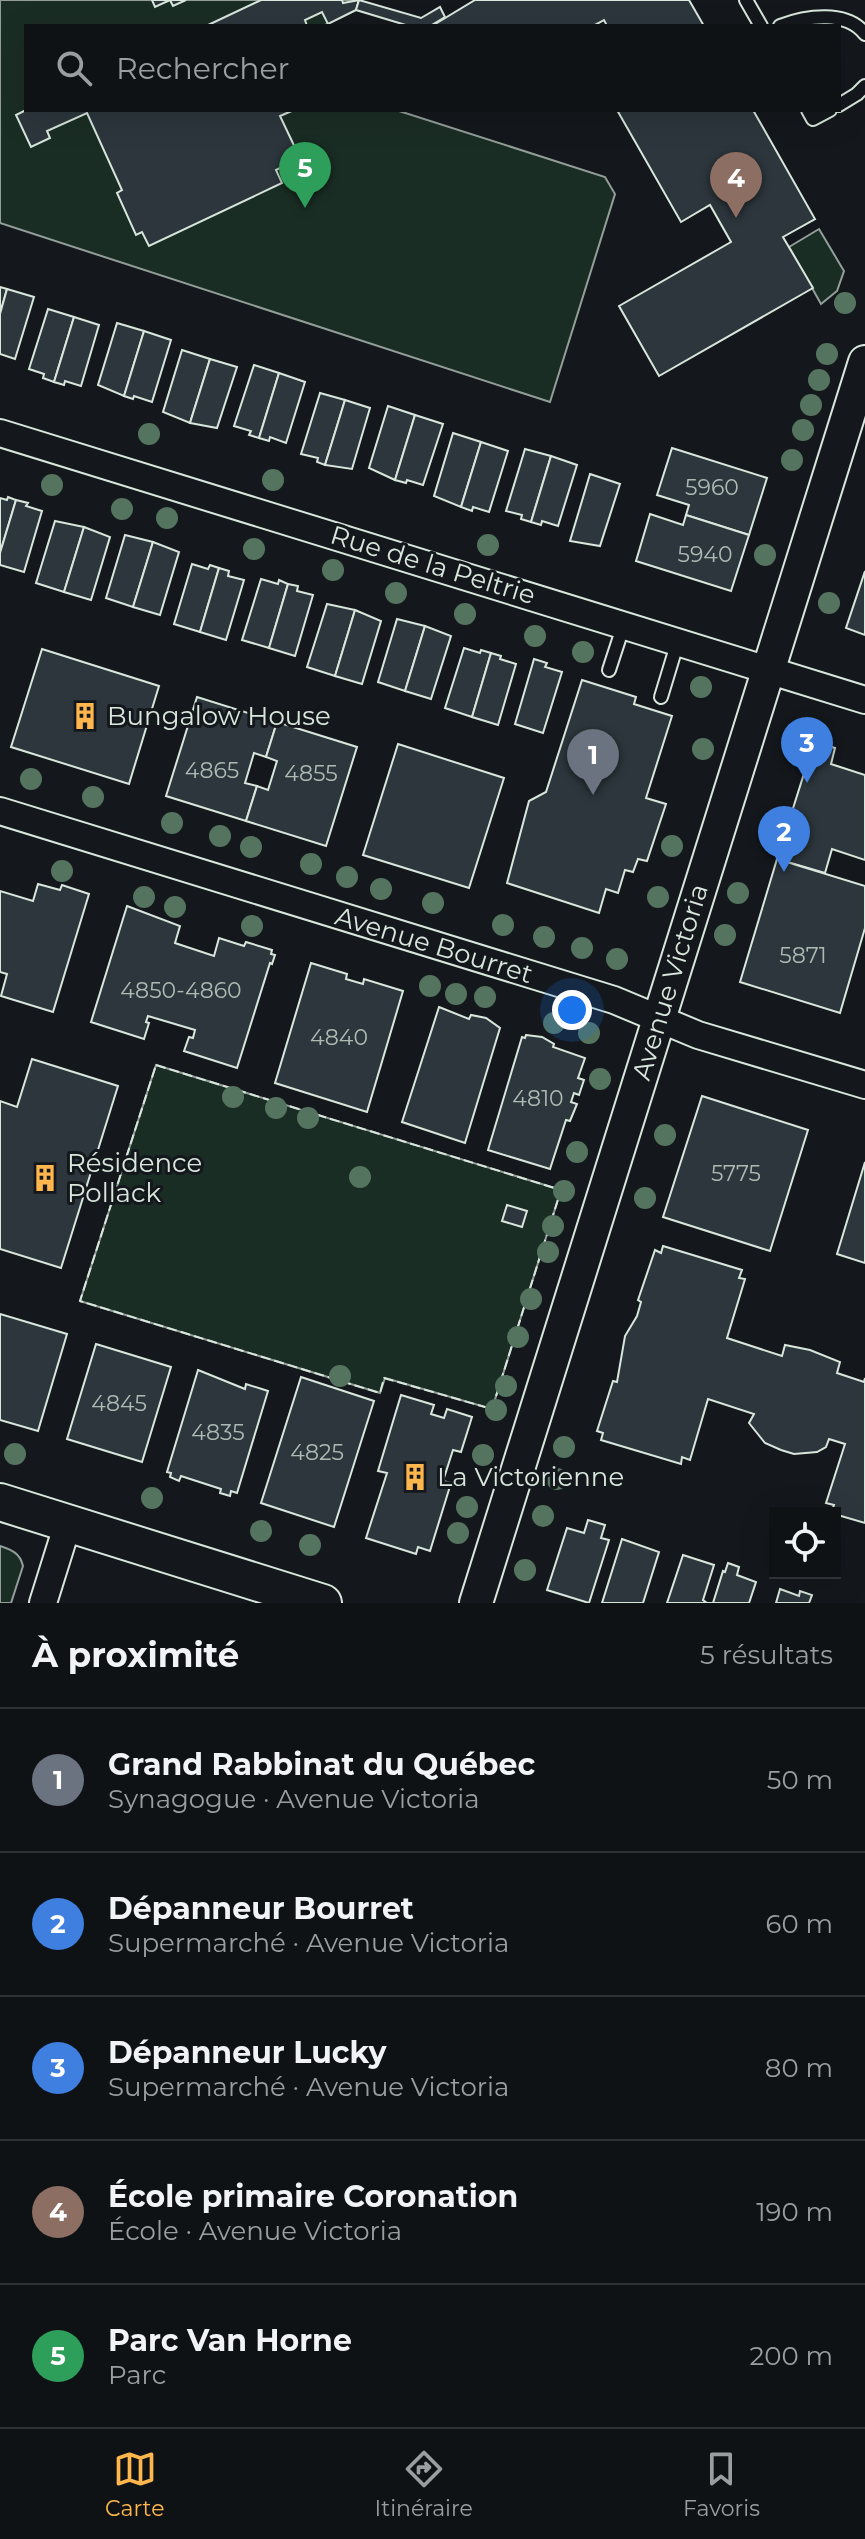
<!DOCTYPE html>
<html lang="fr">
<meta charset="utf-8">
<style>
:root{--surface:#0f1215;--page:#181b1e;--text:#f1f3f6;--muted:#9b9ea0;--line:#2f3234;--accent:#ffb74d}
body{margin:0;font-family:Montserrat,sans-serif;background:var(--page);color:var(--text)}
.controls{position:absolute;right:24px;bottom:24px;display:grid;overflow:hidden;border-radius:0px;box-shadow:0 8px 32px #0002}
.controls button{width:72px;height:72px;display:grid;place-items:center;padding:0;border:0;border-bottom:2px solid var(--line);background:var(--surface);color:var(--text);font:40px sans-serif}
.you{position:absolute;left:572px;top:1010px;width:28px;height:28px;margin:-20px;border:6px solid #fff;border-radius:50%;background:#1a73e8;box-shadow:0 0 0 12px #1a73e833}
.badge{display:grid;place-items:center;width:52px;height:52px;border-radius:50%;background:var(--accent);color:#fff;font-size:26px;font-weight:700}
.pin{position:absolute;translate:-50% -66px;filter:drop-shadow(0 2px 4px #0008)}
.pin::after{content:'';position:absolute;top:42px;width:28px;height:24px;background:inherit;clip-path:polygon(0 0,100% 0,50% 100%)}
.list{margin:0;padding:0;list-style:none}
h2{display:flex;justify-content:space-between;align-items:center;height:104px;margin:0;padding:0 32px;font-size:34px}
h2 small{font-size:26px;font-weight:400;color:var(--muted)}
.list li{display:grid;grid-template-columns:52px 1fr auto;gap:24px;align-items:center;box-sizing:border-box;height:144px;padding:0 32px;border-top:2px solid var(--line)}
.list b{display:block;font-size:30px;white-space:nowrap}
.list p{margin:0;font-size:26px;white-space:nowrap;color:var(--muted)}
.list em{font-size:26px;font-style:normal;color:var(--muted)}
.icon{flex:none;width:44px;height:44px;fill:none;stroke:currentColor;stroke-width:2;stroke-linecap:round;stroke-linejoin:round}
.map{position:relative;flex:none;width:865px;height:1603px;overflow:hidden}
.search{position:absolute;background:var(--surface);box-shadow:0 8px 32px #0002;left:24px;right:24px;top:24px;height:88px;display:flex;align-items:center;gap:20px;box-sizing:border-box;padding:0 28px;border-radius:0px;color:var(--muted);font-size:30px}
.sheet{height:824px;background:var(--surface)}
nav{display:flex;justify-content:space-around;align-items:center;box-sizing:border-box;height:112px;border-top:2px solid var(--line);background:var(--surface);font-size:22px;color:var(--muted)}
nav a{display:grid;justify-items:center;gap:4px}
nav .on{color:var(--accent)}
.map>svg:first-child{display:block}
.green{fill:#1a2d24;stroke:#939e99;stroke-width:2}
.building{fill:#2c363c;stroke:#d8e6dc;stroke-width:2}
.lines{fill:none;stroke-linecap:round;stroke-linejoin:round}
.service-casing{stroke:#d8e6dc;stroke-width:16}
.minor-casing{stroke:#d8e6dc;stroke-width:30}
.tertiary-casing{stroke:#d8e6dc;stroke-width:36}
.secondary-casing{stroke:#d8e6dc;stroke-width:40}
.service{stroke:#14181c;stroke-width:12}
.minor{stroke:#14181c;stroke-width:26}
.tertiary{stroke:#14181c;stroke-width:32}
.secondary{stroke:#14181c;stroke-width:36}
.fence{stroke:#d8e6dc;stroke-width:2;stroke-dasharray:10 4;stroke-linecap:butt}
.tree{fill:#55745f}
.labels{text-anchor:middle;stroke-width:6;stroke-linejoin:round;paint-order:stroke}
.number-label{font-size:22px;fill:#adbab4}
.street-label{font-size:26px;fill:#d8e6dc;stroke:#14181c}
.poi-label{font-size:26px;fill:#d8e6dc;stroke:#14181c;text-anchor:start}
</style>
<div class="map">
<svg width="865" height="1603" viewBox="0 0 865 1603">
<rect width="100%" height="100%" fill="#14181c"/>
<g class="green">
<polygon points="0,0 359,0 356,10 323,26 26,26 26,110 396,110 605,177 615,194 550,402 0,223"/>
<polygon points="819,229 844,271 837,291 821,304 789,247"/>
<polygon points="156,1065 561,1190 492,1409 385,1378 380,1393 80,1301"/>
<path d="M0 1546C12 1550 20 1553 23 1566L11 1603H0Z"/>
</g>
<g class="building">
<polygon points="152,0 186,0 173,6 170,0 155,7"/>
<polygon points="261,0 342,0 343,3 359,0 356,10 328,24 322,12 305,20 307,26 206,26"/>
<polygon points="359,0 421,18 440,7 445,17 430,26 409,26 356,10"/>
<polygon points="475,0 689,0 704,26 607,26 604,20 593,26 432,26"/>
<polygon points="26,110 294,110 280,116 300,158 276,170 282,183 149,246 142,232 136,235 117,193 122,190 87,113 47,131 50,138 31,147 16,115"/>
<polygon points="617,110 753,110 815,219 783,237 813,288 659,376 619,306 731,242 710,205 681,222"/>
<polygon points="0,287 7,289 0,314"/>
<polygon points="7,289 34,297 15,359 0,354 0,314"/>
<polygon points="48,309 74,317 54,382 43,378 44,374 29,369"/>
<polygon points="74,317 99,325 81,386 65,381 64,385 54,382"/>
<polygon points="117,323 144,331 124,396 98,385"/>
<polygon points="144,331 171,340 152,402 134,396 133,399 124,396"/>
<polygon points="182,350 210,359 190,423 163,412"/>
<polygon points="210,359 237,367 217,428 190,423"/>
<polygon points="254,365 279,373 259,438 249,435 251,431 234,426"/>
<polygon points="279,373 305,382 286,443 270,437 269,441 259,438"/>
<polygon points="320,393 345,400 325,465 317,462 318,458 301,454"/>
<polygon points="345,400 370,408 352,469 325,465"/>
<polygon points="388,406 415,415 395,480 369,468"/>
<polygon points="415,415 443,424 423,485 407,480 406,483 395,480"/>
<polygon points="453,433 481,442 461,507 434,496"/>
<polygon points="481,442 508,451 489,512 473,507 472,511 461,507"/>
<polygon points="672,448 767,478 749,535 686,515 689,505 657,495"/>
<polygon points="525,449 551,456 531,522 521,519 522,515 506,511"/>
<polygon points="551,456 577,465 558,526 542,521 541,525 531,522"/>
<polygon points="590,474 620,484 600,546 570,541"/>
<polygon points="8,497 16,500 0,553 0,498 7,500"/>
<polygon points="16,500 28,503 26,506 42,511 24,572 0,565 0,553"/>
<polygon points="650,514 683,525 686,515 749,535 731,591 636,561"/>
<polygon points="55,521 84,527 64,592 36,583"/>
<polygon points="84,527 110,537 91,600 64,592"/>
<polygon points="125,535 153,542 133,607 106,598"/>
<polygon points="153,542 179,552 160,615 133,607"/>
<polygon points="192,564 208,569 210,565 219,568 200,632 174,624"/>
<polygon points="219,568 229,571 228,576 244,580 226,640 200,632"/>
<polygon points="865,571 865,635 846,628"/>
<polygon points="261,579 278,584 279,580 288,584 269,648 242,640"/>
<polygon points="288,584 298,586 297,591 313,595 295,656 269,648"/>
<polygon points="327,604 355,610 335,676 307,667"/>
<polygon points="355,610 381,621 362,684 335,676"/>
<polygon points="397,619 425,626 405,691 378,682"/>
<polygon points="425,626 451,636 431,699 405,691"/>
<polygon points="464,648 480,653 481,650 491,653 472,717 445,708"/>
<polygon points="42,649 159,686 129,784 11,747"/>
<polygon points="491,653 501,656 500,659 516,664 498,725 472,717"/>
<polygon points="534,659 547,663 545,667 562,672 543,733 515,724"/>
<polygon points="582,680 636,697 634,704 672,716 646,798 666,804 647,861 638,859 633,872 625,870 618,893 606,889 599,913 507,883 529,801 546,792"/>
<polygon points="197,697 277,722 266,757 254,753 245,783 257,786 246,821 166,796"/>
<polygon points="277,722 357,747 326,846 246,821 257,786 268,790 277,761 266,757"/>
<polygon points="806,739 835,748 831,764 865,775 865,860 832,849 825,873 777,859 807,764 798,760"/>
<polygon points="398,744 504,778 469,888 363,855"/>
<polygon points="777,859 865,886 865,928 840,1013 740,982"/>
<polygon points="38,884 60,890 62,885 89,894 53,1012 1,996 7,974 0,972 0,891 33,901"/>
<polygon points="127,906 180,926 175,943 214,956 219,938 244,946 246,942 272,950 271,954 275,955 272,964 270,963 237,1068 184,1051 189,1037 193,1038 195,1030 148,1016 146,1022 149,1023 144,1039 91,1022"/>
<polygon points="311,963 347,974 346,979 363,984 364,979 403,991 367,1112 275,1083"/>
<polygon points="439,1007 469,1019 471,1015 486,1018 500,1028 465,1143 402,1122"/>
<polygon points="526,1035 542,1037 554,1044 553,1047 585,1058 578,1078 584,1080 579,1095 574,1093 571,1102 577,1104 570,1121 566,1120 550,1169 488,1150 522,1037 525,1038"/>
<polygon points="32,1059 118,1086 61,1268 0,1249 0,1101 17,1107"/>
<polygon points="702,1096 808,1130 770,1251 663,1217"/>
<polygon points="865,1162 865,1263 837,1254"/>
<polygon points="507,1205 527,1211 522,1227 502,1221"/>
<polygon points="663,1246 742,1270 739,1278 745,1279 727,1338 782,1356 785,1345 810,1350 840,1362 837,1373 864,1382 865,1378 865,1523 831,1513 834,1505 826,1503 845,1444 829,1439 826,1447 817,1452 794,1454 781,1450 765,1443 749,1423 754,1414 708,1399 690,1460 682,1457 681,1464 601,1440 603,1433 597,1431 613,1381 617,1382 625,1336 637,1316 641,1302 638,1300 655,1250 661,1253"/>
<polygon points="0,1314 67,1334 38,1431 0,1420"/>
<polygon points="96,1344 171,1367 142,1462 67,1439"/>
<polygon points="198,1370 245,1389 246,1384 268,1391 237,1493 231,1491 230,1496 220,1493 221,1489 181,1476 179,1481 170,1477 171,1473 167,1472"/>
<polygon points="301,1377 374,1401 334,1527 261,1503"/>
<polygon points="401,1395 434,1405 431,1414 444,1418 447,1409 472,1417 461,1452 453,1450 443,1481 451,1483 430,1551 418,1547 416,1554 366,1538 387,1473 378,1471"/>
<polygon points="588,1520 605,1525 601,1538 609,1540 589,1603 547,1590 567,1528 584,1533"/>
<polygon points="622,1539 659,1552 643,1603 602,1603"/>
<polygon points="683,1555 714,1565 703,1600 707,1603 667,1603"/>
<polygon points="728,1563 739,1567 737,1575 756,1582 749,1603 707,1603 713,1603 723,1571 725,1572"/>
<polygon points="780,1589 799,1596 800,1591 812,1595 809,1603 776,1603"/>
</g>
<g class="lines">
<g class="service-casing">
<g id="service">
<polyline points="746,0 761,26"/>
<path d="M780 26C806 16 847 10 865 34"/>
<polyline points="839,105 857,94 865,86"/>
<polyline points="808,110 813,119 830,110"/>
<polyline points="609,670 624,624"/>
<polyline points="661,697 678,641"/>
</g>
</g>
<g class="minor-casing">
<g id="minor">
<polyline points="0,433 865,700"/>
<polyline points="0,811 614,1000 698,1035 865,1085"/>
<polyline points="43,1603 68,1523"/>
</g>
</g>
<g class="tertiary-casing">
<polyline id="tertiary" points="476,1603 865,362"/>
</g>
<g class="secondary-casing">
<polyline id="secondary" points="0,1502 323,1603"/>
</g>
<use href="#service" class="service"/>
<use href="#minor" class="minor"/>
<use href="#tertiary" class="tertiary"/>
<use href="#secondary" class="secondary"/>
<polygon class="fence" points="156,1065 561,1190 492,1409 384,1378 380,1393 80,1301"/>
</g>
<g class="tree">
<circle cx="845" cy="303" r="11"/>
<circle cx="827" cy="354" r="11"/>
<circle cx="819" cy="380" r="11"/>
<circle cx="811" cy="405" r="11"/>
<circle cx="803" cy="430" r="11"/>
<circle cx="149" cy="434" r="11"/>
<circle cx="792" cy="460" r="11"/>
<circle cx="273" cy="480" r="11"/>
<circle cx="52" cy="485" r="11"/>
<circle cx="122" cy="509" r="11"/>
<circle cx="167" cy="518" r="11"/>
<circle cx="488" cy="545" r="11"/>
<circle cx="254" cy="549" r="11"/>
<circle cx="765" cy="555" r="11"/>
<circle cx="333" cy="570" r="11"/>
<circle cx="396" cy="593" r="11"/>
<circle cx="829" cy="603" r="11"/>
<circle cx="465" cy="614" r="11"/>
<circle cx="535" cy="636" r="11"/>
<circle cx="583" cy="652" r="11"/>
<circle cx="701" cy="687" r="11"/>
<circle cx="703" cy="749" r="11"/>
<circle cx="31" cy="779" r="11"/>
<circle cx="93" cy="797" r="11"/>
<circle cx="172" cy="823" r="11"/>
<circle cx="220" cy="836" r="11"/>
<circle cx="672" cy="846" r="11"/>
<circle cx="251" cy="847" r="11"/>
<circle cx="311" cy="864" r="11"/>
<circle cx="62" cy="871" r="11"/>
<circle cx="347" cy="877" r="11"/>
<circle cx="381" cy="889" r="11"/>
<circle cx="738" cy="893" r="11"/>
<circle cx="144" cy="897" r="11"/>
<circle cx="658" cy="897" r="11"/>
<circle cx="433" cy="903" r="11"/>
<circle cx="175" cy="907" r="11"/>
<circle cx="503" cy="925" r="11"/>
<circle cx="252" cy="926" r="11"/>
<circle cx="725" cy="935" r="11"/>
<circle cx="544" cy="937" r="11"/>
<circle cx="582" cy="948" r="11"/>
<circle cx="617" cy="959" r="11"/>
<circle cx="430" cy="986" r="11"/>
<circle cx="456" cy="994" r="11"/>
<circle cx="485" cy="997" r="11"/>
<circle cx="554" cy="1023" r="11"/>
<circle cx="589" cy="1033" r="11"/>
<circle cx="600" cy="1079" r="11"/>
<circle cx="233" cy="1097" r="11"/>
<circle cx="276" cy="1108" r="11"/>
<circle cx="308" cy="1118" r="11"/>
<circle cx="665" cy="1135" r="11"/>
<circle cx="577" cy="1152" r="11"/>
<circle cx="360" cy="1177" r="11"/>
<circle cx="564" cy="1191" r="11"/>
<circle cx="645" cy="1198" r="11"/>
<circle cx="553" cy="1226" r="11"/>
<circle cx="548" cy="1252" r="11"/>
<circle cx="531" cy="1299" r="11"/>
<circle cx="518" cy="1337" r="11"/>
<circle cx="340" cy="1376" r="11"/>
<circle cx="506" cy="1386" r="11"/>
<circle cx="496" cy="1410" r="11"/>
<circle cx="564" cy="1447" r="11"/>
<circle cx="15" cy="1454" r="11"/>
<circle cx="483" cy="1455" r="11"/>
<circle cx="557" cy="1479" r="11"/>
<circle cx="152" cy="1498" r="11"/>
<circle cx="467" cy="1507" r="11"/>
<circle cx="543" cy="1516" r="11"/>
<circle cx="261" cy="1531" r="11"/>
<circle cx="458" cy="1533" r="11"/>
<circle cx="310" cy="1545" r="11"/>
<circle cx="525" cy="1570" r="11"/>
</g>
<defs>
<g id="building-bare" transform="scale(2.16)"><path d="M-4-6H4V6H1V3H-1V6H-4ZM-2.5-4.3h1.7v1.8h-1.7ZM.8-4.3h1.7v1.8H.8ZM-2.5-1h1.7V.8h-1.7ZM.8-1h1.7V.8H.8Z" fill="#ffb74d" stroke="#14181c" stroke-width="2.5" paint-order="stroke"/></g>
</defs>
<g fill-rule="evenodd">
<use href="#building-bare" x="85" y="716"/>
<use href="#building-bare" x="45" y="1178"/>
<use href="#building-bare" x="415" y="1477"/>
</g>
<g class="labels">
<g class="number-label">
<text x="712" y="495">5960</text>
<text x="705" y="562">5940</text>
<text x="212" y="778">4865</text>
<text x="311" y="781">4855</text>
<text x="803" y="963">5871</text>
<text x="181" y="998">4850-4860</text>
<text x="339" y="1045">4840</text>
<text x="538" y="1106">4810</text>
<text x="736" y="1181">5775</text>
<text x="119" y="1411">4845</text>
<text x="218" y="1440">4835</text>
<text x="317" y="1460">4825</text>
</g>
<g class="street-label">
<text transform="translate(433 565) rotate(17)" y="9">Rue de la Peltrie</text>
<text transform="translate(434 945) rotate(17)" y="9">Avenue Bourret</text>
<text transform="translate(670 982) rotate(-73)" y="9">Avenue Victoria</text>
</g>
<g class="poi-label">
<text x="107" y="725">Bungalow House</text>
<text x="67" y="1172">Résidence<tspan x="67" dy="30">Pollack</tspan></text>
<text x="437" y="1486">La Victorienne</text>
</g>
</g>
</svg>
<div class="controls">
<button><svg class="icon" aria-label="locate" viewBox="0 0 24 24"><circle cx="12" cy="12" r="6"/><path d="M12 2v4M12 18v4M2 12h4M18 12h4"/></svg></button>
</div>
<div class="you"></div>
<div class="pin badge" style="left:593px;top:795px;background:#6b7280">1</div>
<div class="pin badge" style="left:784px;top:872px;background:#3f7fe0">2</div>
<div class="pin badge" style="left:807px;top:783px;background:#3f7fe0">3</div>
<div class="pin badge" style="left:736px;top:218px;background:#8d6e63">4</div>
<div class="pin badge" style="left:305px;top:208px;background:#2e9e5b">5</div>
<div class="search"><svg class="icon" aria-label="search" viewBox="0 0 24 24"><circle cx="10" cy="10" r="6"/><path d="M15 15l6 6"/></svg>Rechercher</div>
</div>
<section class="sheet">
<h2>À proximité<small>5 résultats</small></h2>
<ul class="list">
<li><span class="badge" style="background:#6b7280">1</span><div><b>Grand Rabbinat du Québec</b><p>Synagogue · Avenue Victoria</p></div><em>50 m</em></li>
<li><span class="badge" style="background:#3f7fe0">2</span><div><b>Dépanneur Bourret</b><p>Supermarché · Avenue Victoria</p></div><em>60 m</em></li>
<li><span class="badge" style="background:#3f7fe0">3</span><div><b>Dépanneur Lucky</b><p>Supermarché · Avenue Victoria</p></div><em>80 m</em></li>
<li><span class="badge" style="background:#8d6e63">4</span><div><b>École primaire Coronation</b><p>École · Avenue Victoria</p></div><em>190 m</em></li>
<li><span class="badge" style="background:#2e9e5b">5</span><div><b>Parc Van Horne</b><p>Parc</p></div><em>200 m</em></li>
</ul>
</section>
<nav>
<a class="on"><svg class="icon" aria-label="map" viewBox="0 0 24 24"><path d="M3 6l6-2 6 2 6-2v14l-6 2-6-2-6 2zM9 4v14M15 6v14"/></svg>Carte</a>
<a><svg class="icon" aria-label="directions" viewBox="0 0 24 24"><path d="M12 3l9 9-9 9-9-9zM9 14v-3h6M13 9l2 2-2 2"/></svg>Itinéraire</a>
<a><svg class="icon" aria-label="saved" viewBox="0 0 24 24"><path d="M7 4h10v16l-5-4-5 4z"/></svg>Favoris</a>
</nav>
